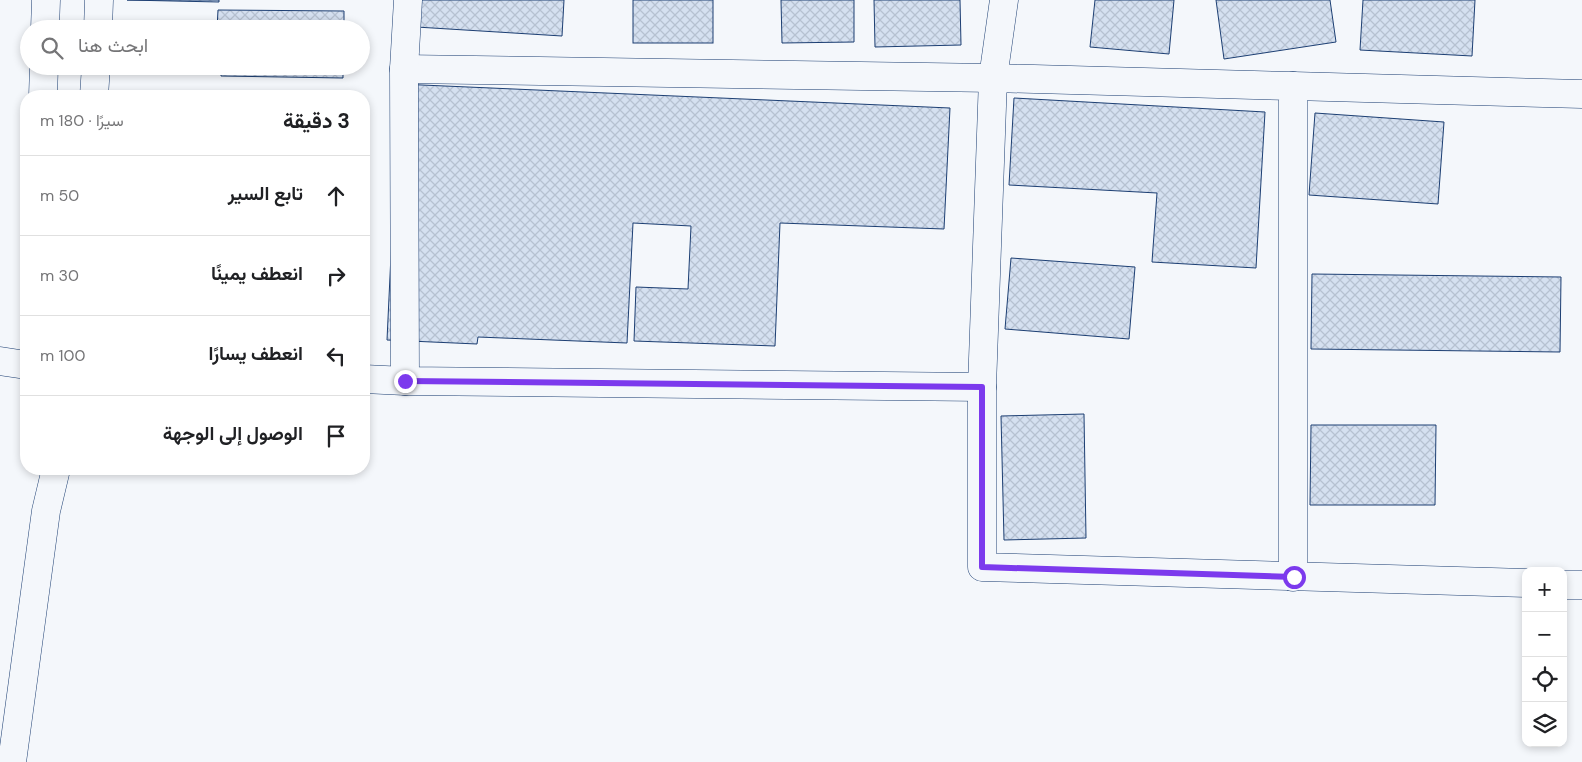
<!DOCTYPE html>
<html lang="ar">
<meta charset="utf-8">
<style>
:root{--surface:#fff;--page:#f2f2f2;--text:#202124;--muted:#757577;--line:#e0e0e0}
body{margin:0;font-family:"DM Sans",Vazirmatn,sans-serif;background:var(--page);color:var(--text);direction:rtl}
.controls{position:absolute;right:15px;bottom:15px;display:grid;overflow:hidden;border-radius:10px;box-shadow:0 2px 8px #0003}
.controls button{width:45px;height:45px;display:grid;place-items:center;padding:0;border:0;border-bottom:1px solid var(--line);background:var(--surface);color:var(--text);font:25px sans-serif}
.stop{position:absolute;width:15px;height:15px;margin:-11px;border:4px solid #7c3aed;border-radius:50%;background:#fff}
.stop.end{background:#7c3aed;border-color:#fff;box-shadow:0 1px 5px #0008}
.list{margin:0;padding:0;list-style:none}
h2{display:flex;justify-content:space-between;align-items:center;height:65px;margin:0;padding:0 20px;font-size:21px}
h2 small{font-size:16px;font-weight:400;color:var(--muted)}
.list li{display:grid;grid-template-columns:32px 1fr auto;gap:15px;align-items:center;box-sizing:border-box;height:80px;padding:0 20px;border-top:1px solid var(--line)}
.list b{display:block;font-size:19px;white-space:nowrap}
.list em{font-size:16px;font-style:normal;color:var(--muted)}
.icon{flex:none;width:28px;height:28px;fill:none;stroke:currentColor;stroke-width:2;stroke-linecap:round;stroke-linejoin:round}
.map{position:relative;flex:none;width:1582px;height:762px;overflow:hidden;direction:ltr}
.search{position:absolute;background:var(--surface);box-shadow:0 2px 8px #0003;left:20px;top:20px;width:350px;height:55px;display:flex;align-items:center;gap:12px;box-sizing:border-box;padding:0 18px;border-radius:28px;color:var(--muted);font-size:19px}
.panel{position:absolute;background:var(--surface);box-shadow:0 2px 8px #0003;left:20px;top:90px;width:350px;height:385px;border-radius:20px;direction:rtl}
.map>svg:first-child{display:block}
.building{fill:url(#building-cross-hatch);stroke:#1d3f73}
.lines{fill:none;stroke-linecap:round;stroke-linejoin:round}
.minor-casing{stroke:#1d3f73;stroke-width:29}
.minor{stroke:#f4f7fb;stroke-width:28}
.route{stroke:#7c3aed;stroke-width:6}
</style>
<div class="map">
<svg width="1582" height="762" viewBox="0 0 1582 762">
<defs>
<pattern id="building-cross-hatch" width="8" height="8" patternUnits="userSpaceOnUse" patternTransform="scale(1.25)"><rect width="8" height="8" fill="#d5e0f0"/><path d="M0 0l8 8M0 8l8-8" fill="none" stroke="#b6c1d1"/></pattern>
</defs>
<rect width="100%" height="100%" fill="#f4f7fb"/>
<g class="building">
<polygon points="127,0 219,0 219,2"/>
<polygon points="402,0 564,0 562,36 400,26"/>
<rect x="633" y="0" width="80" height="43"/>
<polygon points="781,0 854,0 854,42 782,43"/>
<polygon points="874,0 960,0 961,45 875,47"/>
<polygon points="1095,0 1174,0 1169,54 1090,47"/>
<polygon points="1216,0 1330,0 1336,42 1224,59"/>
<polygon points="1363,0 1475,0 1472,56 1360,50"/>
<polygon points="218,10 344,11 344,29 217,29"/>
<polygon points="221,66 343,66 343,78 221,76"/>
<polygon points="399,84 950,108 944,229 780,223 775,346 634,341 636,287 688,289 691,226 633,223 627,343 478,337 477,344 387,340"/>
<polygon points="1014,98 1265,112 1256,268 1152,262 1157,193 1009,185"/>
<polygon points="1315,113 1444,122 1438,204 1309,195"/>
<polygon points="1011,258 1135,267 1129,339 1005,329"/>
<polygon points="1312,274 1561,277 1560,352 1311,349"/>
<polygon points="1084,414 1086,538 1004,540 1001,416"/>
<polygon points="1311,425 1436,425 1435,505 1310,505"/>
</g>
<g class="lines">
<g class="minor-casing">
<g id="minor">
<polyline points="1004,0 993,78 982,387 982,567 1526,583"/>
<polyline points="45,29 46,0"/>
<polyline points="98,29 99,0"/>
<polyline points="404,69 993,78 1293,86 1293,577"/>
<polyline points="1293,86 1582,94"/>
<polyline points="43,96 44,66"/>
<polyline points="94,96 96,66"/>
<polyline points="0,361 26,365"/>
<polyline points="364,379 405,381 982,387"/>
<polyline points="405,381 404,69 408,0"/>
<polyline points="1563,585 1582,585"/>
<polyline points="12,762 46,511 56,469"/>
</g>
</g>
<use href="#minor" class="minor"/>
</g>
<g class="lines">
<polyline class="route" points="405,381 982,387 982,567 1294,577"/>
</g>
</svg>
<div class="controls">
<button>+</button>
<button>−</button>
<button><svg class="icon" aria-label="locate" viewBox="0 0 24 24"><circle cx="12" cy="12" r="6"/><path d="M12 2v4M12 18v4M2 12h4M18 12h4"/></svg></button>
<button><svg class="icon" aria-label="layers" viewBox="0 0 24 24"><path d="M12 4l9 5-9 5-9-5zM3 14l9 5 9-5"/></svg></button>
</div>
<div class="stop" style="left:1294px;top:577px"></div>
<div class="stop end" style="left:405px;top:381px"></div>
<div class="search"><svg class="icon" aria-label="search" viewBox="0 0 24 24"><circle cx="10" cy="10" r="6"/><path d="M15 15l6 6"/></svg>ابحث هنا</div>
<section class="panel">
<h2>3 دقيقة<small>سيرًا · 180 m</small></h2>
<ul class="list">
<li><svg class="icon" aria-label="ahead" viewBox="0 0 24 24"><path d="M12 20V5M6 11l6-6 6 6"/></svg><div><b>تابع السير</b></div><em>50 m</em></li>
<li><svg class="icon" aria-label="right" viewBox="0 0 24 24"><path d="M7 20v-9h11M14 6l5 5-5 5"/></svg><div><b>انعطف يمينًا</b></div><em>30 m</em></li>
<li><svg class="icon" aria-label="left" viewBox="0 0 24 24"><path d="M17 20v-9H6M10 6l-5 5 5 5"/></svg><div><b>انعطف يسارًا</b></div><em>100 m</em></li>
<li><svg class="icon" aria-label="arrive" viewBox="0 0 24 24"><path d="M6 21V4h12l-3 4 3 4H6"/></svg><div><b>الوصول إلى الوجهة</b></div></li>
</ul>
</section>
</div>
